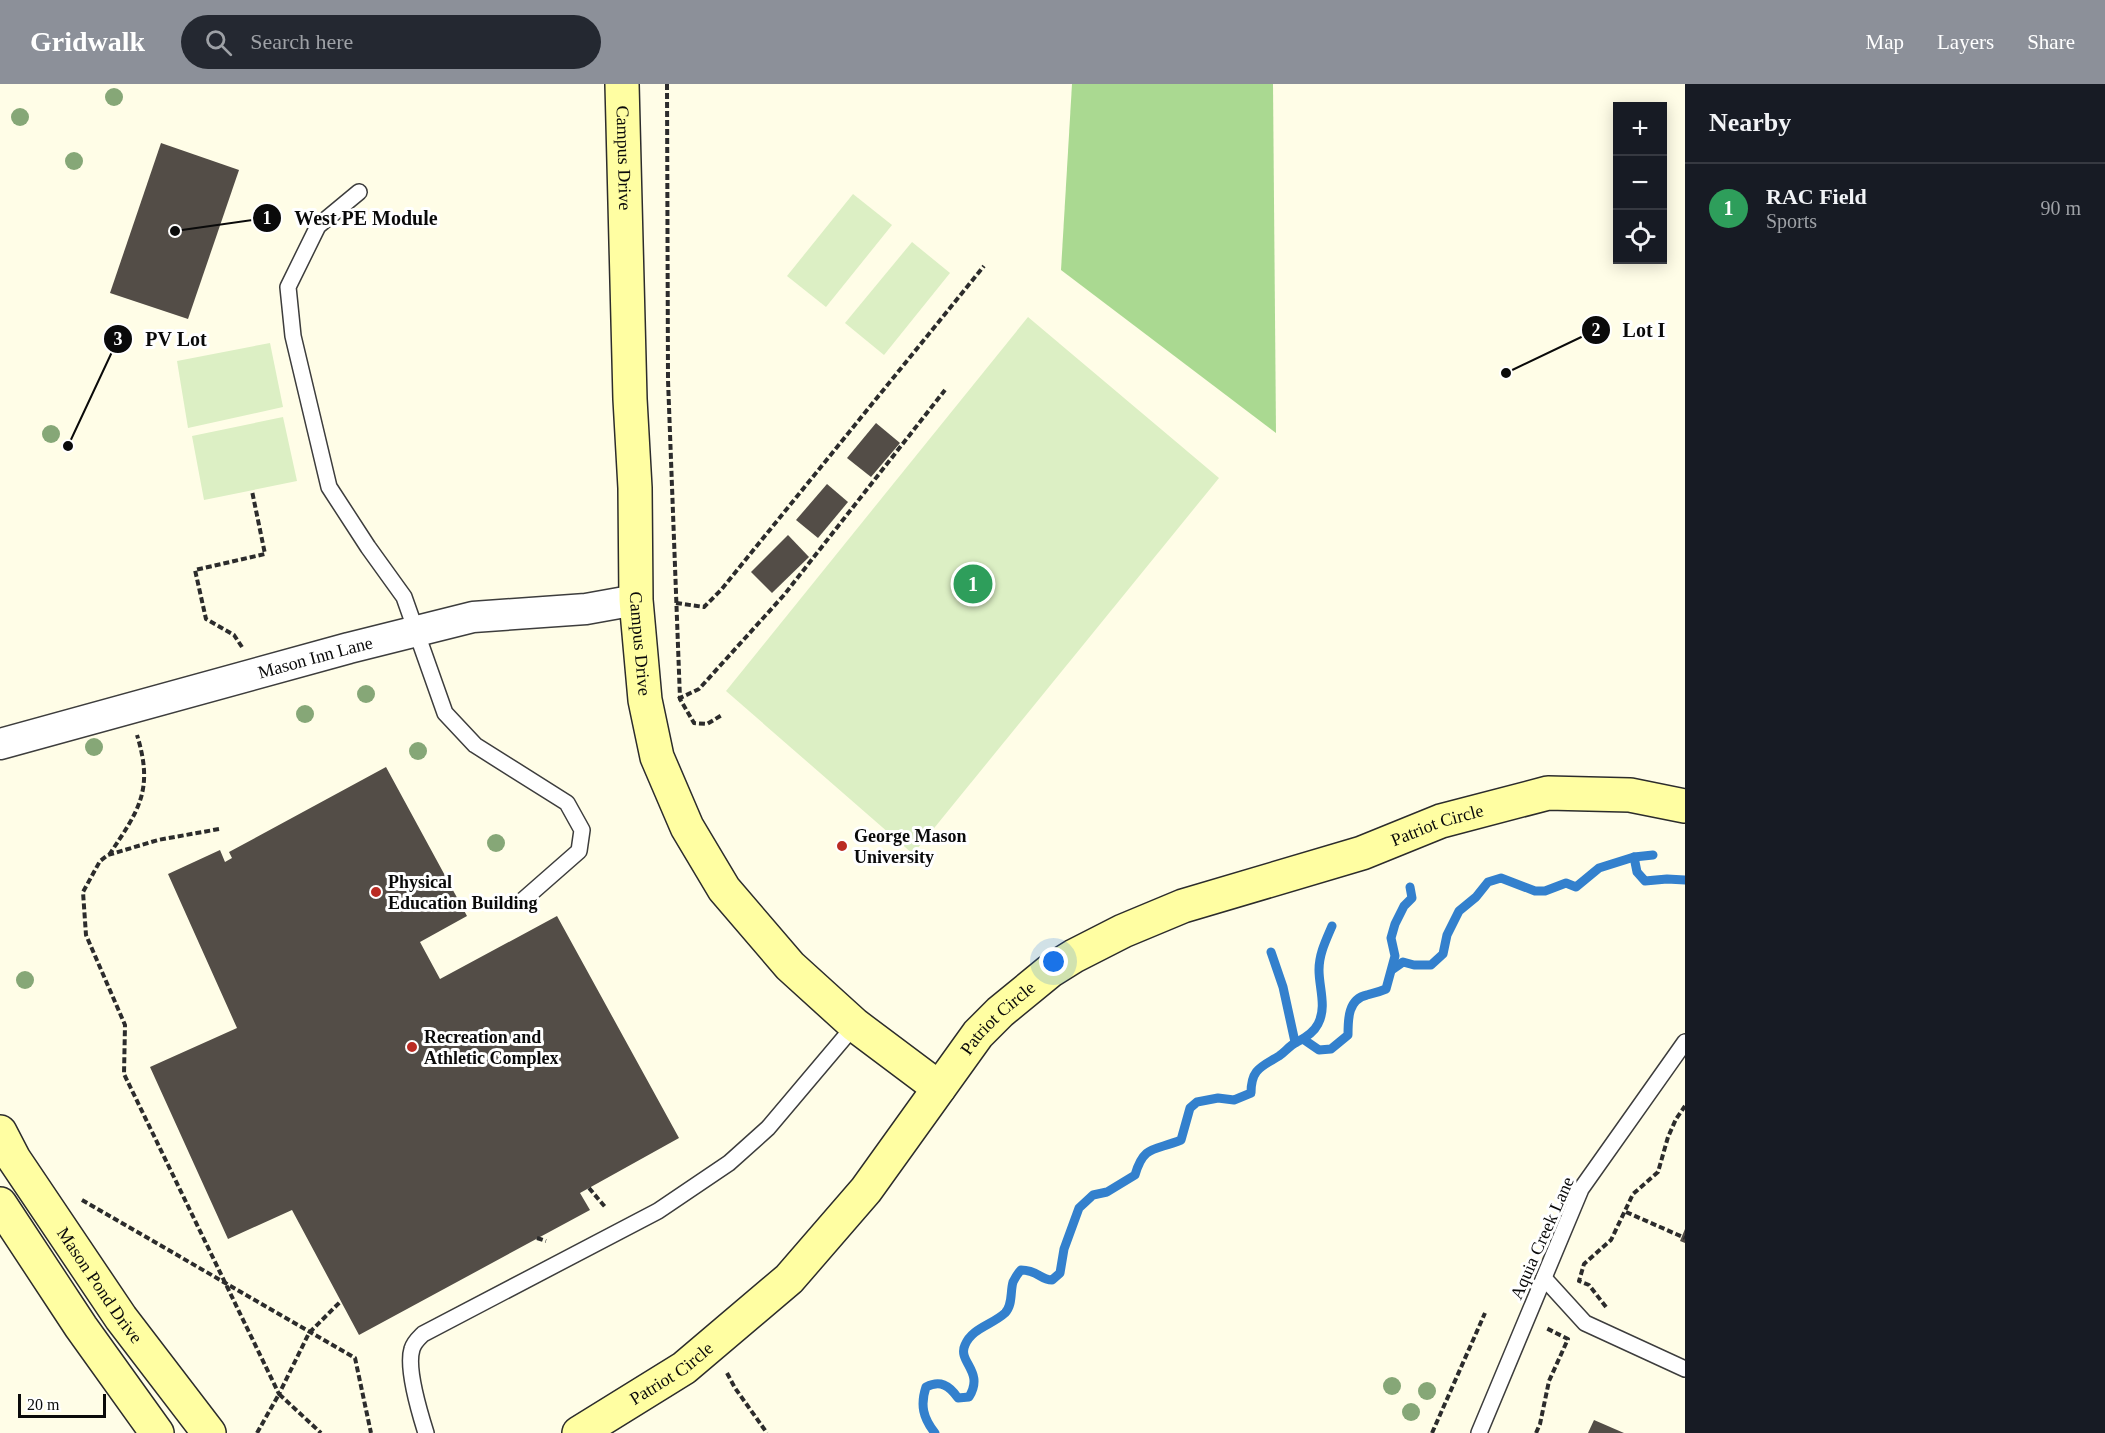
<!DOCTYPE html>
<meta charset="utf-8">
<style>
:root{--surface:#171b24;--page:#242831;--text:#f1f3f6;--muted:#9ea1a6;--line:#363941;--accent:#8c9099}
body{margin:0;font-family:Georgia,serif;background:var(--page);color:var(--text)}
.controls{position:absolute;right:18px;top:18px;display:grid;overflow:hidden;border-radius:0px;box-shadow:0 3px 15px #0003}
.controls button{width:54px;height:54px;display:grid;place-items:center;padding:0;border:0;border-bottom:2px solid var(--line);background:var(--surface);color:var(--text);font:30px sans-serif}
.scale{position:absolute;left:18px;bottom:15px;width:88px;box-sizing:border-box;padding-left:6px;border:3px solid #0a0a0a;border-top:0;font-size:16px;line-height:21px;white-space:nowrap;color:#0a0a0a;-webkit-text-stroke:4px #fff;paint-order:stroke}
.you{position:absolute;left:1054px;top:878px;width:21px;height:21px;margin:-15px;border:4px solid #fff;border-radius:50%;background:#1a73e8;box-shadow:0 0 0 9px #1a73e833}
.badge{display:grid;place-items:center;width:39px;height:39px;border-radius:50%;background:var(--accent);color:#fff;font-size:20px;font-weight:700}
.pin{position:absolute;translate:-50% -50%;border:3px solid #fff;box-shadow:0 2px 6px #0006}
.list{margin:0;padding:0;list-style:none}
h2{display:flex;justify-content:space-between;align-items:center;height:78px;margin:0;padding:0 24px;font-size:26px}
h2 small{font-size:20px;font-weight:400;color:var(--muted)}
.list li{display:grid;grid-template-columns:39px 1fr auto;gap:18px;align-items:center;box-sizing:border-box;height:90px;padding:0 24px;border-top:2px solid var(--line)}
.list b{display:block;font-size:22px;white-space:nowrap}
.list p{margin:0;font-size:20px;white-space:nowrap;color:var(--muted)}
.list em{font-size:20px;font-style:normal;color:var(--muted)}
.icon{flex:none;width:33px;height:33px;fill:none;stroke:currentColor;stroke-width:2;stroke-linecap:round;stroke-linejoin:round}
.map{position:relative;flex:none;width:1685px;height:1349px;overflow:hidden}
header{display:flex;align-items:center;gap:36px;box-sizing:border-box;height:84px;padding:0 30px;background:var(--accent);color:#fff}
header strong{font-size:28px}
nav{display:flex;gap:33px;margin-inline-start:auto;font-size:21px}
.search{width:420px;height:54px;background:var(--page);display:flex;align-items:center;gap:15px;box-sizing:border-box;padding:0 21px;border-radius:33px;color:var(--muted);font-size:22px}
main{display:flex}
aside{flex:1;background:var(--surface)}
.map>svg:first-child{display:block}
.forest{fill:#aad991}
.pitch{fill:#dcefc4}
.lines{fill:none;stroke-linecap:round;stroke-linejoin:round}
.stream{stroke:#3380cd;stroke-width:9}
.building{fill:#534d47}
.lane-casing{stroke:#3d3d3d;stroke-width:18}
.street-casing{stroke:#3d3d3d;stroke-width:33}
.secondary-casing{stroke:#2c2c2c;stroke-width:36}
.path{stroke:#2c2c2c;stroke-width:4;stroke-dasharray:6 3;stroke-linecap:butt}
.lane{stroke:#fff;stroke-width:15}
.street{stroke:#fff;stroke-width:30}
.secondary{stroke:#fffea2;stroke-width:33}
.tree{fill:#86a777}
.poi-dot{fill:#ba2b23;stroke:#fff;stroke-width:2}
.labels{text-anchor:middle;stroke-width:6;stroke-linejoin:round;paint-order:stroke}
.street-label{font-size:18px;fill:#0a0a0a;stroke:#fff}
.poi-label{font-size:18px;font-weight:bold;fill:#0a0a0a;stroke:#fff;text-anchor:start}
.leader{fill:none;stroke:#0a0a0a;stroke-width:2}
.callout-dot{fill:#0a0a0a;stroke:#fff;stroke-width:2}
.mark-label{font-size:18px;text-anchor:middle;font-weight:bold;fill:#fff}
.callout-label{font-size:20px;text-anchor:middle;font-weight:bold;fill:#0a0a0a;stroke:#fff;stroke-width:6;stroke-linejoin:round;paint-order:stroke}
</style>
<header>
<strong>Gridwalk</strong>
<div class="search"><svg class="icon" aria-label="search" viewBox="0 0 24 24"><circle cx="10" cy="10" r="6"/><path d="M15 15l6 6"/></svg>Search here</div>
<nav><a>Map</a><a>Layers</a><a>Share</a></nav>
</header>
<main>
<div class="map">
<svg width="1685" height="1349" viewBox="0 0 1685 1349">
<rect width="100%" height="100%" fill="#fffde7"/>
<polygon class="forest" points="1072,0 1273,0 1276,349 1061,186"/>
<g class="pitch">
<polygon points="853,110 892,141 826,223 787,192"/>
<polygon points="912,158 950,189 884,271 845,239"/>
<polygon points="1028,233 1219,394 913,770 726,607"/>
<polygon points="270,259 283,323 188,344 177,277"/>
<polygon points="283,333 297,397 204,416 192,352"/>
</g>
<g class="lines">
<g class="stream">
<polyline points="1634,773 1637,788 1645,797 1667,795 1685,796"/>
<polyline points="1271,868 1283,903 1295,958"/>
<polyline points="1393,885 1403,878 1414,881 1431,881 1443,870 1447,851 1459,827 1476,813 1488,798 1501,794 1535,807 1545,807 1566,799 1576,803 1599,784 1634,773 1653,771"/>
<path d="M1303 955 1319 966 1331 965 1348 951C1348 935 1348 915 1367 911 1374 909 1379 908 1386 905L1395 872 1391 854 1395 840 1404 822 1412 814 1410 803"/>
<path d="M935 1349C923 1334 920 1321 926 1303 940 1296 949 1301 958 1314L969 1313C985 1287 957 1278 965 1261 972 1244 992 1241 1005 1229 1013 1221 1010 1208 1013 1198 1015 1194 1018 1189 1021 1186 1038 1186 1040 1196 1052 1196L1060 1189 1064 1165 1079 1124 1093 1111 1107 1108 1135 1091C1144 1060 1155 1067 1181 1056L1190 1024 1197 1018 1218 1014 1234 1016 1251 1009C1251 985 1261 983 1279 972 1285 968 1290 961 1297 958 1305 954 1314 948 1318 940 1327 923 1319 904 1319 886 1319 870 1326 856 1332 842"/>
</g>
</g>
<g class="building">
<polygon points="161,59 239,86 188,235 110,209"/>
<polygon points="876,339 900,359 871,393 847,374"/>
<polygon points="827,400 848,418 818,454 796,436"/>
<polygon points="788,451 809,473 772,509 751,488"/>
<polygon points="386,683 467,832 420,858 440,895 557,832 679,1054 580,1109 590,1126 359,1251 292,1126 228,1155 150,983 237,944 168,790 220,766 225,778 232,774 229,768"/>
<polygon points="1685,1145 1685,1159 1680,1157"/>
<polygon points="1594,1336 1624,1349 1588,1349"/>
</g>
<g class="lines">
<g class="lane-casing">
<g id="lane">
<polyline points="359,108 318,142 288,203 293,252 329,403 368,463 404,513 445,629 475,661 567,719 582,746 579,767 522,817"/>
<polyline points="1544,1194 1585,1239 1685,1285"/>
<path d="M426 1349C420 1330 406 1284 412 1265 414 1258 418 1255 423 1250L658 1127 729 1079 768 1044 855 941"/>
<polyline points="1479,1349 1581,1105 1685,958"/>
</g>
</g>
<g class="street-casing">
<g id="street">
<path id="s1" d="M0 660 349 564 473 533 586 525 636 516"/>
</g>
</g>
<g class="secondary-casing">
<g id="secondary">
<path id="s2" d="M622 0 630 315 635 404 636 516 645 616 657 673 687 743 724 805 790 882 855 941 939 1004"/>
<path id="s3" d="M0 1048 14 1075 121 1234 209 1349"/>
<polyline points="0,1120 81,1243 157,1349"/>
<path id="s4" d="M579 1349 684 1284 789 1195 866 1106 978 950 1000 928 1050 887 1074 872 1123 847 1183 822 1362 769 1441 737 1548 709 1630 711 1685 722"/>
</g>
</g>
<g class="path">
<polyline points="667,0 668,296 680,615 694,639 707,640 722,631"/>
<polyline points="676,519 704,523 721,506 984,182"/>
<polyline points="242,563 234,551 206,535 195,486 265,470 252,407"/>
<polyline points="678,615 699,605 784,511 945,306"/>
<polyline points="219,745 158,756 108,771 100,777 83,808 86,851 125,941 124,990 279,1310 309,1249 341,1217"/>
<path d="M109 771C139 726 154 706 137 651"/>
<polyline points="589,1104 606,1124"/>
<polyline points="82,1116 355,1274 371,1349"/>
<polyline points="1626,1128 1685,1154"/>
<polyline points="537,1154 546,1157"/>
<polyline points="1606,1223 1589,1201 1579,1197 1584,1180 1611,1156 1633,1110 1658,1088 1668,1053 1676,1035 1685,1022"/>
<polyline points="727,1289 735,1304 767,1349"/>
<polyline points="257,1349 279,1310 321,1349"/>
<polyline points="1432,1349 1485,1229"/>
<polyline points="1536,1349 1540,1340 1549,1297 1568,1255 1546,1244"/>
</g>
<use href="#lane" class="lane"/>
<use href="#street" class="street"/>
<use href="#secondary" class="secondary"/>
</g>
<g class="tree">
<circle cx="114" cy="13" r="9"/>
<circle cx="20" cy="33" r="9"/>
<circle cx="74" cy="77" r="9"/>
<circle cx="51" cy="350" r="9"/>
<circle cx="366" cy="610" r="9"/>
<circle cx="305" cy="630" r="9"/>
<circle cx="94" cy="663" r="9"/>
<circle cx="418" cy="667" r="9"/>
<circle cx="496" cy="759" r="9"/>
<circle cx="25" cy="896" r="9"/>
<circle cx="1392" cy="1302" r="9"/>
<circle cx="1427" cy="1307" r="9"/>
<circle cx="1411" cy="1328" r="9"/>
</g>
<g class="poi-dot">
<circle cx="842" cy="762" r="6"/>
<circle cx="376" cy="808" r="6"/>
<circle cx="412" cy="963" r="6"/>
</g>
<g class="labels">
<g class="street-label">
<text dy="6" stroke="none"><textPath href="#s2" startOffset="74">Campus Drive</textPath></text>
<text dy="6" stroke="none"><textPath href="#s2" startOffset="560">Campus Drive</textPath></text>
<text dy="6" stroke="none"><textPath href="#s1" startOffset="327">Mason Inn Lane</textPath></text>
<text dy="6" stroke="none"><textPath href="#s4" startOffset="1082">Patriot Circle</textPath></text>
<text dy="6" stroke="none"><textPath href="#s4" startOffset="596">Patriot Circle</textPath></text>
<text transform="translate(1542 1154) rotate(-66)" y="6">Aquia Creek Lane</text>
<text dy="6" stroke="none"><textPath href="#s3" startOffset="183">Mason Pond Drive</textPath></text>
<text dy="6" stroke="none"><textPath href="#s4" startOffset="110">Patriot Circle</textPath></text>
</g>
<g class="poi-label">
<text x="854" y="758">George Mason<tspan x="854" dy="21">University</tspan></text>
<text x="388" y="804">Physical<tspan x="388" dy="21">Education Building</tspan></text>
<text x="424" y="959">Recreation and<tspan x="424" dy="21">Athletic Complex</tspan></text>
</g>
</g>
<path class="leader" d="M175 147L267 134M1506 289L1596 246M68 362L118 255"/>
<g class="callout-dot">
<circle cx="175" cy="147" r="6"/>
<circle cx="1506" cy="289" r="6"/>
<circle cx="68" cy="362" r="6"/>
<circle cx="267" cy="134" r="15"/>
<circle cx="1596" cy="246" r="15"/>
<circle cx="118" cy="255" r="15"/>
</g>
<g class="mark-label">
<text x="267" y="140">1</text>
<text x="1596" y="252">2</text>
<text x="118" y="261">3</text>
</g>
<g class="callout-label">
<text x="366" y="141">West PE Module</text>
<text x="1644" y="253">Lot I</text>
<text x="176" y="262">PV Lot</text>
</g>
</svg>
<div class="controls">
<button>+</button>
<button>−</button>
<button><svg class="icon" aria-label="locate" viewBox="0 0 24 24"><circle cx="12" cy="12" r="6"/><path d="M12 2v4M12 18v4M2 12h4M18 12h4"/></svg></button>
</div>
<div class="scale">20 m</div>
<div class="you"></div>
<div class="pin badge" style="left:973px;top:500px;background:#2e9e5b">1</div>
</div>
<aside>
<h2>Nearby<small></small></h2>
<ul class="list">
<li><span class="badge" style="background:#2e9e5b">1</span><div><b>RAC Field</b><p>Sports</p></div><em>90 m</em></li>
</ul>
</aside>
</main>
